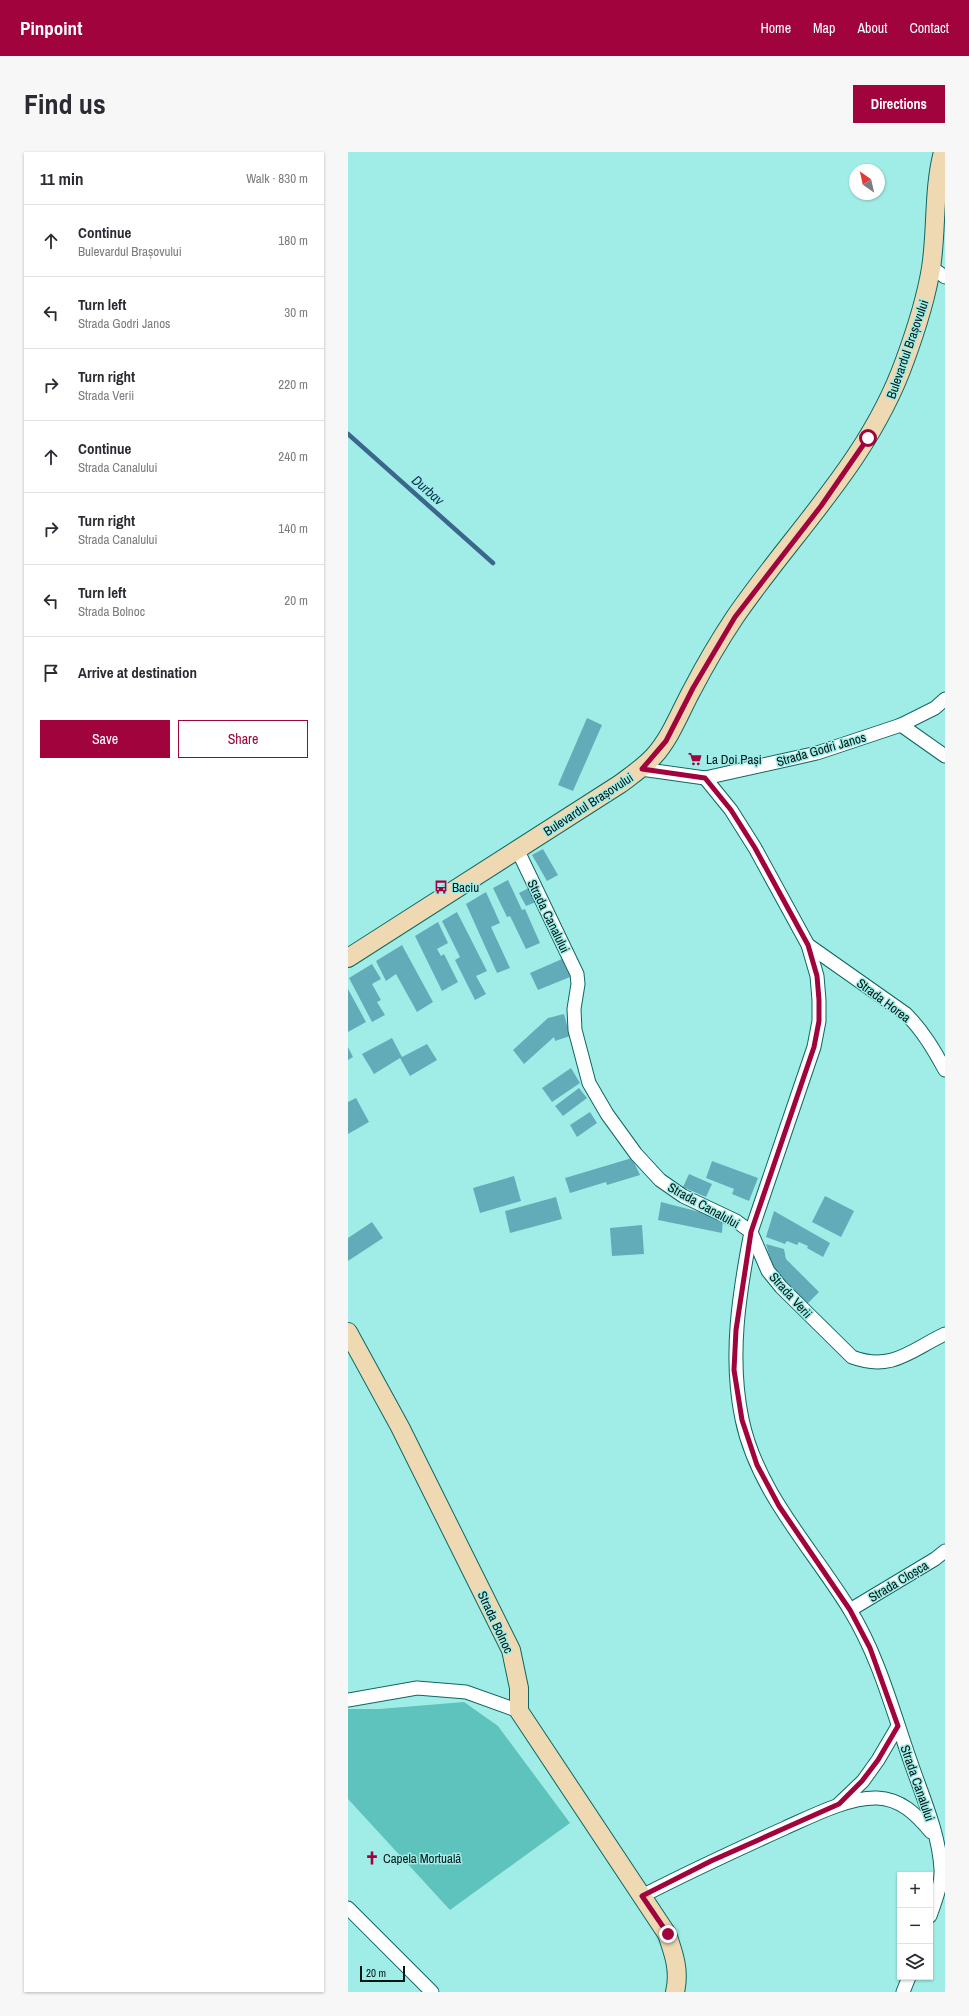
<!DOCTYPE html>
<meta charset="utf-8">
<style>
:root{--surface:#fff;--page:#f7f7f7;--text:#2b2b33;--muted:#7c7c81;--line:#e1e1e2;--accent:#a1033d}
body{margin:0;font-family:"Archivo Narrow",sans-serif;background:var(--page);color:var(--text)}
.controls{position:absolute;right:12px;bottom:12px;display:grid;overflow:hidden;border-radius:0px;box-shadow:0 1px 3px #0004}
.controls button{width:36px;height:36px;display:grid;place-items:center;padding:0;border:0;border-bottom:1px solid var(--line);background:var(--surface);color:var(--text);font:20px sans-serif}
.compass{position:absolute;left:501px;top:12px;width:36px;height:36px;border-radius:50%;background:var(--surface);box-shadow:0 1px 3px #0004;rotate:326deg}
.scale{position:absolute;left:12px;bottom:10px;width:45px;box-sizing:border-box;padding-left:4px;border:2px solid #011716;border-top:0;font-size:11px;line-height:14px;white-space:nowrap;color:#011716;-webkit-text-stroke:3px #a0ede8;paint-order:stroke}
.stop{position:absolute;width:12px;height:12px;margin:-9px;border:3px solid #a1033d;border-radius:50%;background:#fff}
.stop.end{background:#a1033d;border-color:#fff;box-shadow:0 1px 4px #0008}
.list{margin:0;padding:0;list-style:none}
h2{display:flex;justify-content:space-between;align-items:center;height:52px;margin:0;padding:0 16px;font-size:17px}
h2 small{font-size:13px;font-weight:400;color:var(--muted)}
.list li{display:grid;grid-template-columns:26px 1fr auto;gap:12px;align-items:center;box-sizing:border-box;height:72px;padding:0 16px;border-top:1px solid var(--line)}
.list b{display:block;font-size:15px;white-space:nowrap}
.list p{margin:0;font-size:13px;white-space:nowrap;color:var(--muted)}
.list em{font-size:13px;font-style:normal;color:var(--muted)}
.actions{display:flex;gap:8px;padding:12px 16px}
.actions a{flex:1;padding:9px 0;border:1px solid var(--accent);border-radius:0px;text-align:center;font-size:14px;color:var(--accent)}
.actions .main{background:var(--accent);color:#fff}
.icon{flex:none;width:22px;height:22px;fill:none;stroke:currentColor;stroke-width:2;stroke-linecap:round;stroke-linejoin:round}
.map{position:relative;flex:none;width:597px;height:1840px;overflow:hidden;border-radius:0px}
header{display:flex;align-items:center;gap:24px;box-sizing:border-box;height:56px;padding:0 20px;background:var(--accent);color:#fff}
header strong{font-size:19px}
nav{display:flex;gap:22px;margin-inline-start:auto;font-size:14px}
.intro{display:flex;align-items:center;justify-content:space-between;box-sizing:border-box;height:96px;padding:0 24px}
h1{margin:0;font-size:28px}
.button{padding:10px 18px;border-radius:0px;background:var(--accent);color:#fff;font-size:14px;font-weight:700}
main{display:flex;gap:24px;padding:0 24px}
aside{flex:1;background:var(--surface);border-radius:0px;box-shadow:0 1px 3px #0004}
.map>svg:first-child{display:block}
.green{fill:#5fc3bd}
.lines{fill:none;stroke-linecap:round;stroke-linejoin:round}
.stream{stroke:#3c678d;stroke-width:4.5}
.building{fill:#62acb9}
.street-casing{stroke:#0e6662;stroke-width:15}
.secondary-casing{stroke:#0e6662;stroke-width:20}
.street{stroke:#fff;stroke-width:13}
.secondary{stroke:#eed9b2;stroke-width:18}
.route{stroke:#a1033d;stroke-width:5}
.labels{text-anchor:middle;stroke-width:3;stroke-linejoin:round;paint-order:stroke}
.street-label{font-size:13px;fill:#011716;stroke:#a0ede8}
.poi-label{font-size:13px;fill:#011716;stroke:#a0ede8;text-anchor:start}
.water-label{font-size:14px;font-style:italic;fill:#0b3256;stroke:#a0ede8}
</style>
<header>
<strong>Pinpoint</strong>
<nav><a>Home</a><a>Map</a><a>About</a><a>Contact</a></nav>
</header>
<div class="intro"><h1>Find us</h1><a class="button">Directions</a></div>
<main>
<aside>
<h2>11 min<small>Walk · 830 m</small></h2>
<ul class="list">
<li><svg class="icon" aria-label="ahead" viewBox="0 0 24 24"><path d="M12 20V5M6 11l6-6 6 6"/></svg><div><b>Continue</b><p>Bulevardul Brașovului</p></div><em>180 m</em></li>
<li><svg class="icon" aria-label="left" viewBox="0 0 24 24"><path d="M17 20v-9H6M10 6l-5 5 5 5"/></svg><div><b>Turn left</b><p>Strada Godri Janos</p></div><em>30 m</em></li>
<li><svg class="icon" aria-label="right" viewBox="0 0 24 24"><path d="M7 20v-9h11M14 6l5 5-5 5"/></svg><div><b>Turn right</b><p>Strada Verii</p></div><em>220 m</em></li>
<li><svg class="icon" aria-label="ahead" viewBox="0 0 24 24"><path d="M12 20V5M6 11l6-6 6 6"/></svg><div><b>Continue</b><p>Strada Canalului</p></div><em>240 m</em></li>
<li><svg class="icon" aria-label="right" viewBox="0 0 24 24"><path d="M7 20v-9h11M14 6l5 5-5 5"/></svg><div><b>Turn right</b><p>Strada Canalului</p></div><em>140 m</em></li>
<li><svg class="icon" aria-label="left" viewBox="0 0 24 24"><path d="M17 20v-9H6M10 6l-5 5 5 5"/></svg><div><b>Turn left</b><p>Strada Bolnoc</p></div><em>20 m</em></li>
<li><svg class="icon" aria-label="arrive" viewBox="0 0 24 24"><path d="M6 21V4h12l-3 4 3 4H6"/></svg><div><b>Arrive at destination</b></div></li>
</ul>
<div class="actions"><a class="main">Save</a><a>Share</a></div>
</aside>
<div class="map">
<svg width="597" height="1840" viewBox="0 0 597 1840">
<rect width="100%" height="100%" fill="#a0ede8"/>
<polygon class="green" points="116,1550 150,1574 222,1671 102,1758 0,1647 0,1557 31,1557"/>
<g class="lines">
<polyline class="stream" points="0,282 145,411"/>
</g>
<g class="building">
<polygon points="239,566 254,573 225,639 210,633"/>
<polygon points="195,697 210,723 199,729 184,703"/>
<polygon points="160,728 174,758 177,757 192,791 178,797 162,764 159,765 145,736"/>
<polygon points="181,736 188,750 178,754 171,741"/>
<polygon points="138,740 152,771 143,775 162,816 149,821 118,752"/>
<polygon points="109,760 139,819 128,824 138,842 127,848 107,808 112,805 94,769"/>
<polygon points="90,770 100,791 89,797 93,804 96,802 110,830 94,839 67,784"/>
<polygon points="54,793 85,850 69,860 48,822 38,829 28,809"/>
<polygon points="214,807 222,825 190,838 182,821"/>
<polygon points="24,812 33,827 24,832 33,848 29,850 37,863 24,870 1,826"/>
<polygon points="0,837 18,870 0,880"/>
<polygon points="216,862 222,884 207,889 206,885 176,912 165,898 200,866"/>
<polygon points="44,886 54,905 79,892 89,908 62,924 52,906 26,922 14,902"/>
<polygon points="0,895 5,905 0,908"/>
<polygon points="223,916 232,931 204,950 194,936"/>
<polygon points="231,936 239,946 215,964 207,954"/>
<polygon points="8,946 21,970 0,982 0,950"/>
<polygon points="242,960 249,971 229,985 222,973"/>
<polygon points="284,1006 292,1023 259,1033 258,1030 222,1041 217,1026"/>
<polygon points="364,1009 410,1026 401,1049 384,1042 386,1037 358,1026"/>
<polygon points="341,1022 364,1032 358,1045 335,1035"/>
<polygon points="166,1024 173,1049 132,1061 125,1036"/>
<polygon points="477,1044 506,1059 493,1085 464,1070"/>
<polygon points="208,1045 214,1067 162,1081 157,1059"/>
<polygon points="313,1050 375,1066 374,1081 310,1068"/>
<polygon points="426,1059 482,1091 475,1105 459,1096 460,1094 451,1090 449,1093 439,1089 437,1092 418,1085"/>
<polygon points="24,1070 35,1086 0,1109 0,1086"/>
<polygon points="294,1073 296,1102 264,1104 262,1076"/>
<polygon points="418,1092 436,1097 438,1107 471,1140 459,1152 425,1117"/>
</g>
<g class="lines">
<g class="street-casing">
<g id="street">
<polyline points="583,115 597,125"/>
<polyline points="553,573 597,604"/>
<polyline points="293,617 357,626 469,601 553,573 587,556 597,547"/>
<path d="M357 626 383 658 407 696 460 793 469 824 471 848V869L466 895 403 1080C391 1142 381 1205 394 1267 409 1340 464 1396 502 1458 531 1505 545 1560 563 1611 575 1646 591 1681 593 1717 594 1733 587 1749 582 1764"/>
<path d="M169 697 229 822 230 832 226 857 227 878 241 931 259 962 288 1002 312 1028 335 1044 388 1069 403 1080 420 1119 433 1135 504 1205C544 1220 563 1198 597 1182"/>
<path d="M460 793 558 862C575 879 586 898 597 918"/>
<polyline points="502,1458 587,1407 597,1399"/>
<polyline points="0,1548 69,1536 118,1540 171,1559"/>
<polyline points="491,1652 515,1629 530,1608 550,1574"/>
<path d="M294 1744C341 1720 388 1698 437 1676 462 1665 500 1645 529 1646 553 1647 568 1662 583 1680"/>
<polyline points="0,1756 84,1840"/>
<polyline points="555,1840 561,1825"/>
</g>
</g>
<g class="secondary-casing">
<g id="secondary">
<path d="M0 806 272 632C284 623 296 615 306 604 323 585 332 560 344 538 357 513 371 489 387 465 446 379 521 309 557 208 568 178 578 147 583 116 589 78 585 38 595 0"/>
<path d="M0 1180 52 1275 163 1498 171 1536V1559L319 1782C326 1802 332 1819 327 1840"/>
</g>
</g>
<use href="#street" class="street"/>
<use href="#secondary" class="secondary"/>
</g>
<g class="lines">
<polyline class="route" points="320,1782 294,1744 363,1709 491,1652 514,1629 530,1608 550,1574 522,1496 502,1458 431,1354 409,1313 394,1268 386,1218 388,1178 403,1080 466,895 471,869 471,848 469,824 460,793 407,696 383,658 357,626 294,617 318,589 345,536 387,465 473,354 520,286"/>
</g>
<defs>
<g id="supermarket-bare" transform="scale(1.08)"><path d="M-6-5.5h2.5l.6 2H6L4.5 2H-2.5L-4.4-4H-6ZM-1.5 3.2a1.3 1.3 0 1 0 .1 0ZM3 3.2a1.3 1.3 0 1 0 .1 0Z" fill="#a1033d" stroke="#a0ede8" stroke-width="2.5" paint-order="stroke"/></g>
<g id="bus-bare" transform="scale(1.08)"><path d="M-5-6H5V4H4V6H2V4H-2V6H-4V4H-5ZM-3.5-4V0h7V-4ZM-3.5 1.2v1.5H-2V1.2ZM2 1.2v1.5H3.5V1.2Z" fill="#a1033d" stroke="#a0ede8" stroke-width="2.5" paint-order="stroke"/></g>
<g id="church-bare" transform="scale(1.08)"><path d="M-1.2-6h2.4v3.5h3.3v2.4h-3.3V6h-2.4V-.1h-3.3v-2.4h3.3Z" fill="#a1033d" stroke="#a0ede8" stroke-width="2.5" paint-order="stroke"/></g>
</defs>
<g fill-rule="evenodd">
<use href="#supermarket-bare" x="347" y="607"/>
<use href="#bus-bare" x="93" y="735"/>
<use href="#church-bare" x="24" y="1706"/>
</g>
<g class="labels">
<g class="street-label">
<text transform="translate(559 197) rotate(-71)" y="5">Bulevardul Brașovului</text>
<text transform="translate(473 597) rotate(-16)" y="5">Strada Godri Janos</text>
<text transform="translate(240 652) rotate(-33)" y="5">Bulevardul Brașovului</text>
<text transform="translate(201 764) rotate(64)" y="5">Strada Canalului</text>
<text transform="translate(536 848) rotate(37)" y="5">Strada Horea</text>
<text transform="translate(356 1053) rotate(29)" y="5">Strada Canalului</text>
<text transform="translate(443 1143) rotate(48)" y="5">Strada Verii</text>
<text transform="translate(550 1429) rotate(-31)" y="5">Strada Cloșca</text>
<text transform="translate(148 1470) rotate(65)" y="5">Strada Bolnoc</text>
<text transform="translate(570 1631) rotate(71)" y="5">Strada Canalului</text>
</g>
<g class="poi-label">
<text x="358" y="612">La Doi Pași</text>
<text x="104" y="740">Baciu</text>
<text x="35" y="1711">Capela Mortuală</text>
</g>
<g class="water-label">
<text transform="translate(80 338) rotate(41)" y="5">Durbav</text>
</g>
</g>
</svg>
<div class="controls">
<button>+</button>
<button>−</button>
<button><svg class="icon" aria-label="layers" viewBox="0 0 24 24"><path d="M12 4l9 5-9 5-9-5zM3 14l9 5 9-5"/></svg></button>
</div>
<svg class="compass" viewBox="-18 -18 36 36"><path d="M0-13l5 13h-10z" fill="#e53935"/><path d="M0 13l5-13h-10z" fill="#7c7c81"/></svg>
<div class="scale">20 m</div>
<div class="stop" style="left:520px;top:286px"></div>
<div class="stop end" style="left:320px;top:1782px"></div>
</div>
</main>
